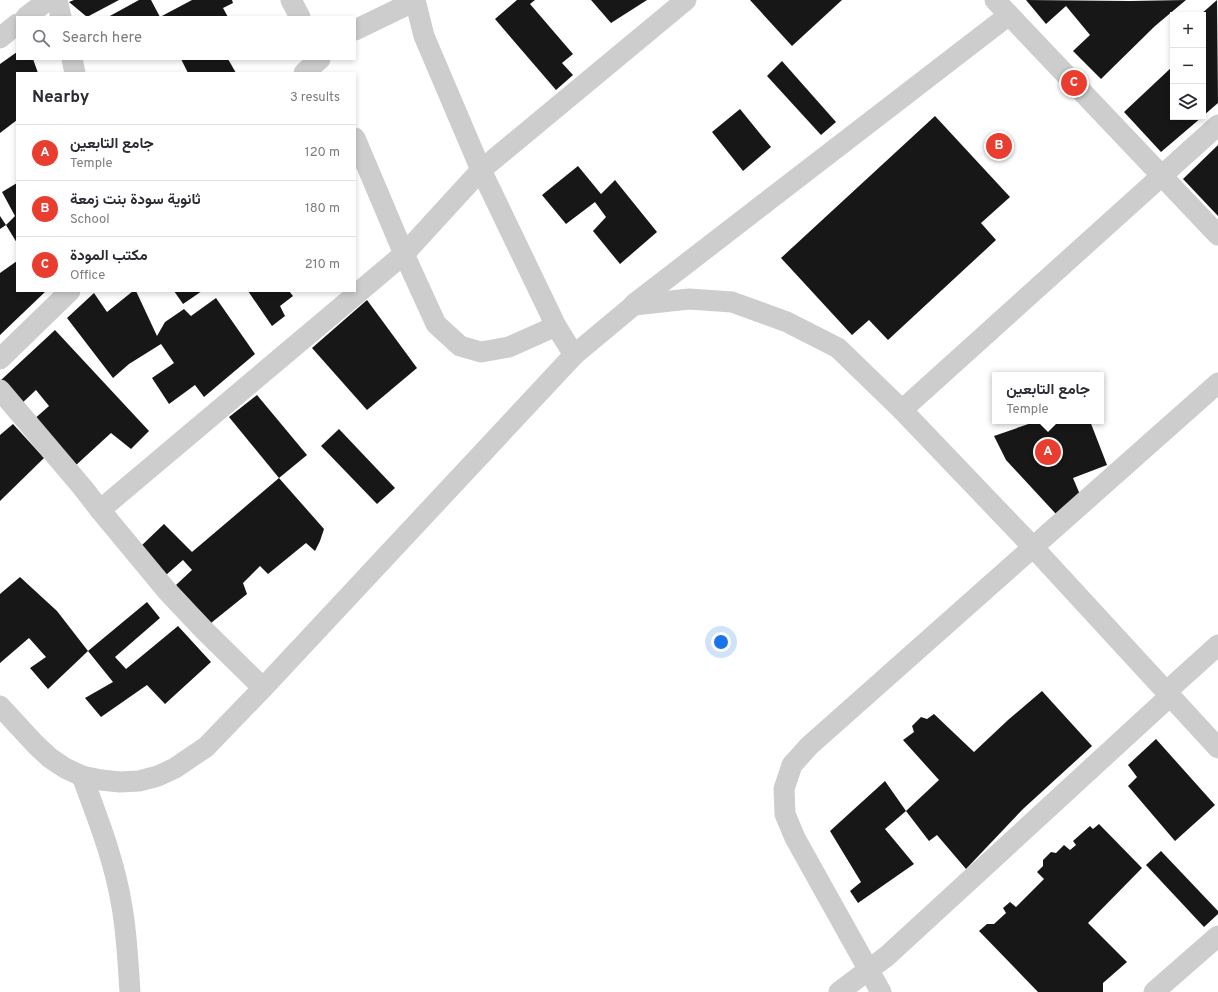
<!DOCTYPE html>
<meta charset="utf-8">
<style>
:root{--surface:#fff;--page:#f2f2f3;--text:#2b2b33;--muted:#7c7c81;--line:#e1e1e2;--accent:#e93d30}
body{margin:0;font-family:Overpass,Vazirmatn,sans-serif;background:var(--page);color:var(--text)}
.controls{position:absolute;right:12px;top:12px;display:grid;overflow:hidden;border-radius:0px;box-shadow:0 2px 6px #0003}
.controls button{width:36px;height:36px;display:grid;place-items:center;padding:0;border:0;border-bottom:1px solid var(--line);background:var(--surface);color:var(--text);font:20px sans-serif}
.you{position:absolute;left:721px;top:642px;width:14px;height:14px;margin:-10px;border:3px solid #fff;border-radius:50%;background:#1a73e8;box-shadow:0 0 0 6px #1a73e833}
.badge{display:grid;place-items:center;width:26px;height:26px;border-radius:50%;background:var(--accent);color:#fff;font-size:13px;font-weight:700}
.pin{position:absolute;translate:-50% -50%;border:2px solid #fff;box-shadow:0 1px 4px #0006}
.popup{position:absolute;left:992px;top:372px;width:112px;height:52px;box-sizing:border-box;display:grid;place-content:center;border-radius:0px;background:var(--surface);filter:drop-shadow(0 1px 3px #0005);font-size:13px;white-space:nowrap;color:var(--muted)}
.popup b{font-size:15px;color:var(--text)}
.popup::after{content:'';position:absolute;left:50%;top:100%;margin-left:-8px;border:8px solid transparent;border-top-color:var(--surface)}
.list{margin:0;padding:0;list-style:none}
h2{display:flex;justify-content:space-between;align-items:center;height:52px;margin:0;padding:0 16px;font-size:17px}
h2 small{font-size:13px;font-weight:400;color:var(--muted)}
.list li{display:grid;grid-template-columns:26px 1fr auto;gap:12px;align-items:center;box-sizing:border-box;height:56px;padding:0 16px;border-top:1px solid var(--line)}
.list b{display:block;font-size:15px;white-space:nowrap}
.list p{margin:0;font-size:13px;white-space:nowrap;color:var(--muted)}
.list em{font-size:13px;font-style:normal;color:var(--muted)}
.icon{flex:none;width:22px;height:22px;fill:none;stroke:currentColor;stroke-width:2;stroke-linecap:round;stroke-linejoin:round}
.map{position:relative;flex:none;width:1218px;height:992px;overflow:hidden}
.search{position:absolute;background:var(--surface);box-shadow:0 2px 6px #0003;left:16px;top:16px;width:340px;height:44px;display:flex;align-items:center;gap:10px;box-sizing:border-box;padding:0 14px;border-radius:0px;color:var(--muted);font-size:15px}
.panel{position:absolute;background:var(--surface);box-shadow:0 2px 6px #0003;left:16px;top:72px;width:340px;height:220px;border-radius:0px}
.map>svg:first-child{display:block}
.building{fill:#171717}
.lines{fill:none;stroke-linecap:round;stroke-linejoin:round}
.minor{stroke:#cdcdcd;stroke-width:21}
</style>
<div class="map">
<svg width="1218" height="992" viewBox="0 0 1218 992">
<rect width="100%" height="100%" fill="#fff"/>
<g class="building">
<polygon points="74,0 119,0 87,17 69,2"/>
<polygon points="139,0 151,0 160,17 192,0 232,0 233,3 223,8 228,17 108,17"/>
<polygon points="517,0 535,0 530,4 573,54 562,63 573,75 556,90 495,19"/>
<polygon points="591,0 647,0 611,23"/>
<polygon points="750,0 842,0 792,46"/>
<polygon points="1026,0 1130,1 1186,0 1155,26 1101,79 1073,51 1090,35 1066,6 1046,24"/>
<polygon points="1217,0 1218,103 1203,116 1203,15 1200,15"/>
<polygon points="17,52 17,59 33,59 38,73 17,73 17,120 0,133 0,64"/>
<polygon points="181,59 228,59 236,73 188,73"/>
<polygon points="782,61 836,122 821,135 767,76"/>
<polygon points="1173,66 1173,117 1202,117 1161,152 1124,112"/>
<polygon points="740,109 771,147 743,171 712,132"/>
<polygon points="935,116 1010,197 981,223 996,240 888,340 869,320 852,335 781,258"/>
<polygon points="1218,145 1218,216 1183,179"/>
<polygon points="578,166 601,194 615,180 657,232 620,264 593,231 606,217 595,202 566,224 542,195"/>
<polygon points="17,183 17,243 6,225 15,216 2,192"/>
<polygon points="0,216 6,225 0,229"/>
<polygon points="17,261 17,291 46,291 0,335 0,273"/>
<polygon points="133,291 136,291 157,336 165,322 184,309 191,316 216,298 255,354 204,397 195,385 169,404 152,378 174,363 161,344 129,364 113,378 67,318 94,293 107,312"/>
<polygon points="174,291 202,291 183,304"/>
<polygon points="248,291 289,291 293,296 280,306 285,316 272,326"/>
<polygon points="367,300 417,368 367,410 312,348"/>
<polygon points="55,330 149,431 131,449 111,433 75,466 32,421 49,406 36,390 20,405 0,381"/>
<polygon points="257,395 307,455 279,478 229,417"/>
<polygon points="1037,421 1090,421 1107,465 1073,478 1081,497 1056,514 1006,460 994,436"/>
<polygon points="13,424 44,458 0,501 0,435"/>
<polygon points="339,429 395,488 377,504 321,446"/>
<polygon points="279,478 324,529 320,541 315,551 306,543 268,574 260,566 243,583 247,594 211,623 176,585 192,570 183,560 166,575 140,547 164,524 192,552"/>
<polygon points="20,577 57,611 88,651 48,689 30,668 46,657 29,638 0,663 0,594"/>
<polygon points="147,602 160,618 115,657 126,669 178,626 211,662 165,704 147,685 101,717 85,698 113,682 88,651"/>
<polygon points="1042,691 1092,746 1023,809 966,869 937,835 929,841 906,811 939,780 903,740 914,732 912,726 921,717 927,719 934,714 974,752 1008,720"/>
<polygon points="1156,739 1215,805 1175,841 1128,786 1137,777 1128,765"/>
<polygon points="885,781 906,811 885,829 914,864 858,903 850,891 861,882 830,831"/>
<polygon points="1099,824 1142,868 1088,923 1127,962 1103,983 1103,992 1038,992 979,931 987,924 994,924 1006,913 1003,908 1010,902 1016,907 1044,879 1037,872 1043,866 1043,860 1051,852 1056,853 1064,845 1070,850 1076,845 1073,841 1090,826 1093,829"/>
<polygon points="1161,851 1218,911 1218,914 1204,927 1146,865"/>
</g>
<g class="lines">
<g class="minor">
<polyline points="57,0 61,17"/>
<polyline points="291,0 300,17"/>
<polyline points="415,0 424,36 481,170 556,326 574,355"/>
<polyline points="995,0 1218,235"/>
<polyline points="26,17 48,0"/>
<polyline points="355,30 415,1"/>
<polyline points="0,38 17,24"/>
<polyline points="72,59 75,73"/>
<polyline points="304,73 320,59"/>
<polyline points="355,138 404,254 436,324 460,346 481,352 509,347 556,326"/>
<polyline points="634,304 1009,15"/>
<polyline points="0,359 70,291"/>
<polyline points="0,390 83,488 100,510 168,592 204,630 263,688"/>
<polyline points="902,410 1218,125"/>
<polyline points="100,510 404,254 481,170 686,0"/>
<polyline points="1166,692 1218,645"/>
<polyline points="0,706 36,745 50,758 65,768 82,776 101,780 120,782 139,781 158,776 175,768 206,747 263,688 574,355 634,305 689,299 732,302 787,322 838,348 902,410 1033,547 1218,748"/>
<path d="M82 776C98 819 115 862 122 907 127 935 128 964 130 992"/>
<polyline points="839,992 887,956 1170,696"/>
<polyline points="881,992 795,838 785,814 784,789 792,765 809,746 1218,383"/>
<polyline points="1154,992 1218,936"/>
</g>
</g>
</svg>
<div class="controls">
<button>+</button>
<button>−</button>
<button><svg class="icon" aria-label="layers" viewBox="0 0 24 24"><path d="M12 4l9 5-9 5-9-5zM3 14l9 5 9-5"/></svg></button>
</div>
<div class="you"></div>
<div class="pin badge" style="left:1048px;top:452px">A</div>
<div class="popup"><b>جامع التابعين</b>Temple</div>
<div class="pin badge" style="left:999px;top:146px">B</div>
<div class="pin badge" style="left:1074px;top:83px">C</div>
<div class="search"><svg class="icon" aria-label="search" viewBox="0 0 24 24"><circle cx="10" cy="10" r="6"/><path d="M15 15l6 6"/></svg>Search here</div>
<section class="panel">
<h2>Nearby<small>3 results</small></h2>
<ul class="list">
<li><span class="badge">A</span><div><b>جامع التابعين</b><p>Temple</p></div><em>120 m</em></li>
<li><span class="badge">B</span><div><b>ثانوية سودة بنت زمعة</b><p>School</p></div><em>180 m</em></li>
<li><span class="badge">C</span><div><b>مكتب المودة</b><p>Office</p></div><em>210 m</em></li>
</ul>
</section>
</div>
